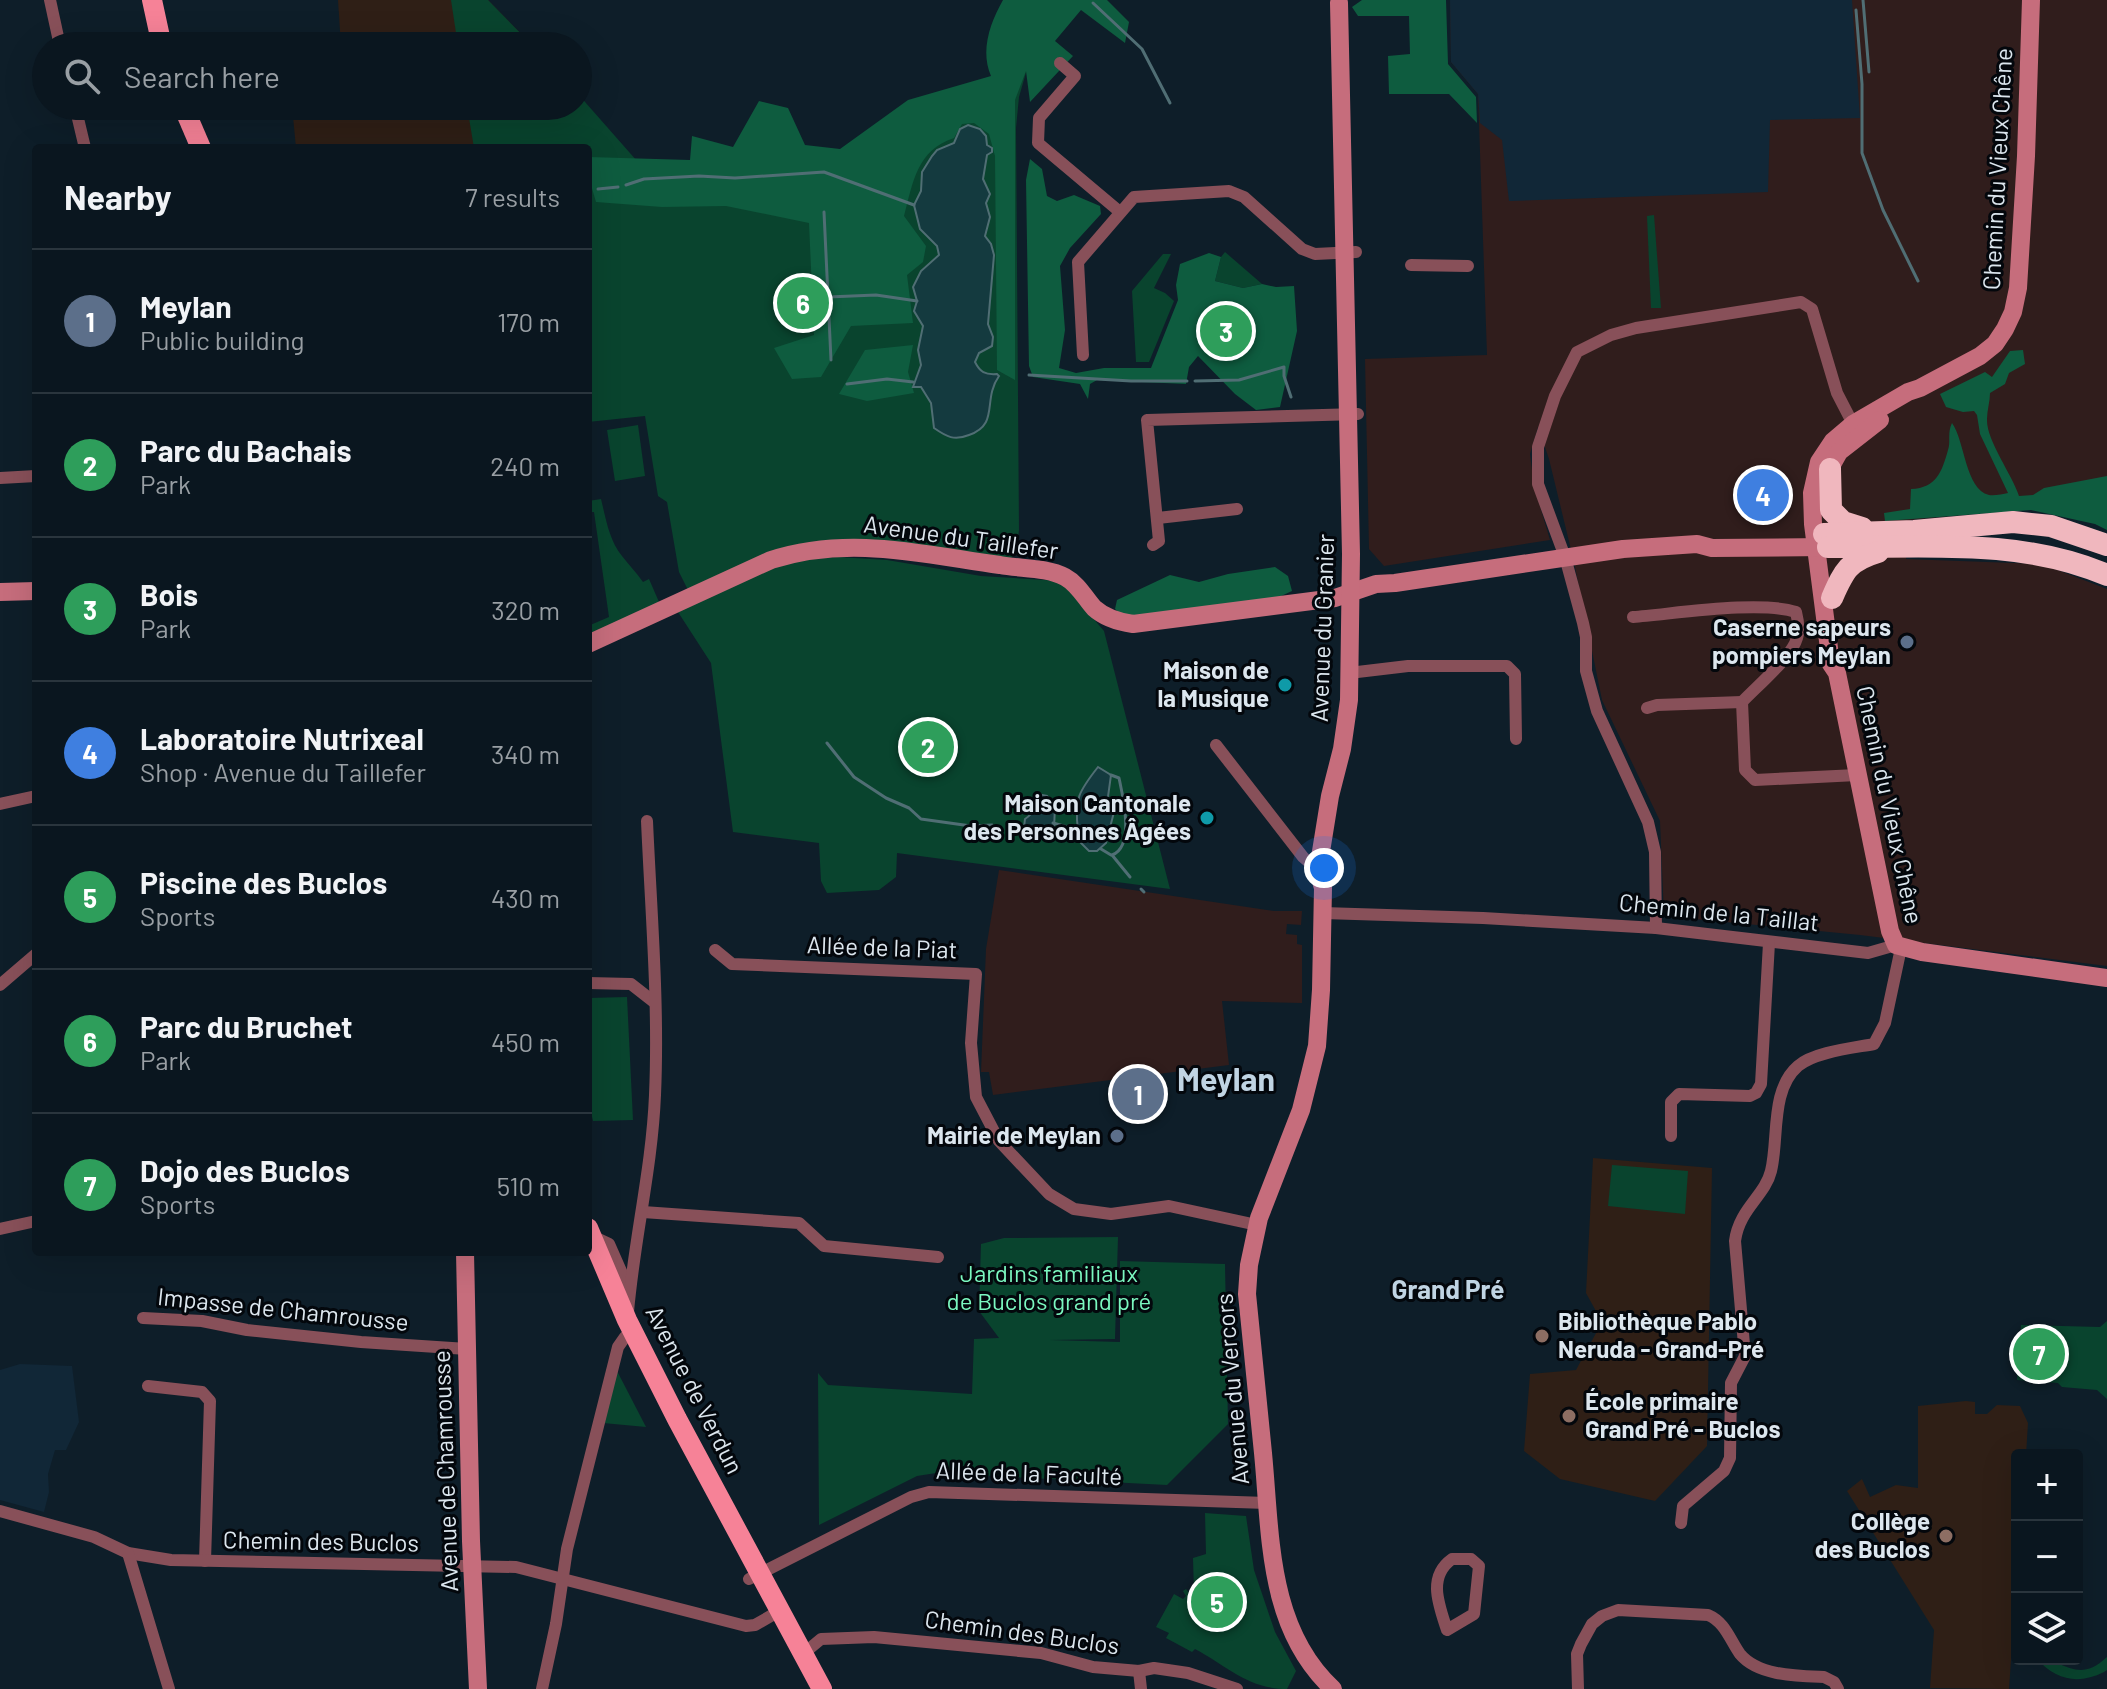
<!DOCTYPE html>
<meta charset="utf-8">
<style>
:root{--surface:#0a161f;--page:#18232c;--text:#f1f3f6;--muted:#999fa4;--line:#2a353d;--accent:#7c3aed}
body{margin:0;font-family:Barlow,sans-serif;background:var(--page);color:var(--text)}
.controls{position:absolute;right:24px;bottom:24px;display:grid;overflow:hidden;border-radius:8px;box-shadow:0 8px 32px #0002}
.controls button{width:72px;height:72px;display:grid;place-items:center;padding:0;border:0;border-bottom:2px solid var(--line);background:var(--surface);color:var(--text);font:40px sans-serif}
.you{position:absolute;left:1324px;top:868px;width:28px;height:28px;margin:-20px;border:6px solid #fff;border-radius:50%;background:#1a73e8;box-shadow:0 0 0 12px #1a73e833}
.badge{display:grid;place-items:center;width:52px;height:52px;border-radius:50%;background:var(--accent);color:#fff;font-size:26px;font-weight:700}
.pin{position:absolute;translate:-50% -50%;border:4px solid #fff;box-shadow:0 2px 8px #0006}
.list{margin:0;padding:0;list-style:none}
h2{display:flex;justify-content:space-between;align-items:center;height:104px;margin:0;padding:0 32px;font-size:34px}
h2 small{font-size:26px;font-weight:400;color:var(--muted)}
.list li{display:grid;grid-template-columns:52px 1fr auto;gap:24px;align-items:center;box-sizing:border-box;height:144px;padding:0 32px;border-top:2px solid var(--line)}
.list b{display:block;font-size:30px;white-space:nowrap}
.list p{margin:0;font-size:26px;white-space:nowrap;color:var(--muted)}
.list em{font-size:26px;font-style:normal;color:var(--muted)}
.icon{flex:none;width:44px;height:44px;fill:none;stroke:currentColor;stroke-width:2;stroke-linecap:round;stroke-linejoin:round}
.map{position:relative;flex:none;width:2107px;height:1689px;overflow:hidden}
.search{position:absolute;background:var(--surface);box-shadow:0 8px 32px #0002;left:32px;top:32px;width:560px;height:88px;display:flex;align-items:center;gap:20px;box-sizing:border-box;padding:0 28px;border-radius:44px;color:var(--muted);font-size:30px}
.panel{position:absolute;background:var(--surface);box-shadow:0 8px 32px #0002;left:32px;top:144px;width:560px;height:1112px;border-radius:8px}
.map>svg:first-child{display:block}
.commercial{fill:#301d1c}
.built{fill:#112737}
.education{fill:#2f1f16}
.green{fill:#09442e}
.forest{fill:#0e5c3f}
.water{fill:#143a3f;stroke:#506e74;stroke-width:2}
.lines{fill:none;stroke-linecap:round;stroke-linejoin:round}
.stream{stroke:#506e74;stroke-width:3}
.street{stroke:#885059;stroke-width:12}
.secondary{stroke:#c66d7c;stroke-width:18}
.primary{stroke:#f68297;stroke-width:20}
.highway{stroke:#f0b7be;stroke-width:22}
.service-dot{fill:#5c6f8a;stroke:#03070c;stroke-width:3}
.culture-dot{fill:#0f9aa8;stroke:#03070c;stroke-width:3}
.education-dot{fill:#8d6e63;stroke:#03070c;stroke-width:3}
.labels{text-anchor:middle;stroke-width:6;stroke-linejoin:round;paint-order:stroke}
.street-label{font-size:24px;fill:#dce6ee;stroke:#03070c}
.poi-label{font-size:24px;font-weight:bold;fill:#dce6ee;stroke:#03070c;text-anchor:end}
.park-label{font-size:24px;fill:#7bf8c0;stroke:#03070c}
.neighbourhood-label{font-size:26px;font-weight:bold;fill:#c0d4e3;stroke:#03070c}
.district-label{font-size:32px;font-weight:bold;fill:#c0d4e3;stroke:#03070c}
</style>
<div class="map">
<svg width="2107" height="1689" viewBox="0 0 2107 1689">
<rect width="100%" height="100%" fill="#0e1e29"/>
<g class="commercial">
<polygon points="1450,0 2107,0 2107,501 1910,520 1906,559 2042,564 2107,589 2107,966 1860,935 1664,916 1660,821 1602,700 1574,562 1549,459 1538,427 1530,454 1534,486 1550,540 1384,566 1369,549 1365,359 1487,355 1478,94 1451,62"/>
<polygon points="999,870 1274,911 1302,911 1301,925 1287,924 1286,934 1297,935 1297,944 1302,945 1302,1003 1222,1001 1229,1065 993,1095 989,1072 981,1072 986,949"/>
</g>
<g class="built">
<polygon points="1450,0 1852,0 1860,118 1770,120 1768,192 1509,201 1502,140 1480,123 1478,94 1451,62"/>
<polygon points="20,1364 72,1366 79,1422 66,1450 55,1450 48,1474 49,1492 44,1512 0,1500 0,1370"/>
</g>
<g class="education">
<polygon points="338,0 488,0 533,46 341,46"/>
<polygon points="292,106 560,106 547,148 296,148"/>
<polygon points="1593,1158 1712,1168 1707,1446 1655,1501 1560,1479 1524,1451 1530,1374 1576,1370 1602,1322 1586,1293"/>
<polygon points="1966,1401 1975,1402 1975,1414 1987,1414 1997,1405 2020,1406 2028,1423 2026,1455 2017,1455 2017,1576 2009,1689 1930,1688 1934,1630 1847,1491 1862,1479 1870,1497 1896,1485 1918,1488 1918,1406"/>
</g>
<g class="green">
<polygon points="451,0 488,0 533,46 458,46"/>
<path d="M1027 69 1019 97 1016 128 1019 530 1016 553 1010 559C943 550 855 528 790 547 756 557 722 576 688 590L679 572 667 502 658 496 645 416 588 422V148H474L467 106H578V94L637 161 811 166Z"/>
<polygon points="1654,215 1661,308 1651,308 1647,216"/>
<polygon points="1225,252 1262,284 1243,288 1215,281 1221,257"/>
<polygon points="1163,254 1171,254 1154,288 1165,293 1174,301 1149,362 1136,362 1132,291"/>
<polygon points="638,425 645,476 615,481 607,430"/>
<path d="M601 499C606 519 609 540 622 556 629 565 636 572 643 582L649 579 659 602 599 631 588 633V626L609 617 594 512H588V501Z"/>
<polygon points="838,557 887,560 981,576 1061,581 1104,631 1170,889 897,853 896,877 879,890 827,893 821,881 819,843 733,832 711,663 678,612 750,577 795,560"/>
<polygon points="627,997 633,1120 593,1121 588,1099 588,998"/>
<polygon points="1612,1165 1688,1171 1685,1214 1608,1206"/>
<polygon points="1118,1237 1115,1339 1050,1340 1120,1342 1120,1261 1225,1264 1228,1424 1167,1485 936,1473 917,1476 819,1525 818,1373 828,1385 972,1394 974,1339 999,1338 979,1311 981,1244 1004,1238"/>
<polygon points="2107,1321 2107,1399 2097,1390 2062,1387 2058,1383 2017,1380 2021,1325 2100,1327"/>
<polygon points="616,1369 646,1427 603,1423"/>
<path d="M1205 1513 1246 1516 1254 1570 1275 1632 1296 1671 1287 1689C1248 1689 1227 1666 1195 1649L1192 1652 1166 1638 1169 1633 1156 1627 1174 1594 1183 1599 1186 1596 1183 1591 1186 1589 1190 1594 1194 1592 1193 1558 1206 1554Z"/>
<path d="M2107 1657V1670L2104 1672C2078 1685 2056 1680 2037 1659 2065 1659 2077 1685 2107 1657Z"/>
</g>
<g class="forest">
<path d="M1003 0H1107L1129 22 1125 43 1081 10 1055 41 1073 56 1030 102 1026 71 1015 100V380L997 370 995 156 989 134 974 123 962 124 954 138C917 150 913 182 904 216L926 246 923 262 907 275 913 323 851 326 821 377 792 379 774 348 814 335 809 223 726 206 662 207 596 202 588 175V157L690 160 692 136 733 147 759 101 788 108 805 145 840 149 908 100 991 76C980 51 990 23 1003 0Z"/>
<polygon points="1362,0 1446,0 1448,64 1476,97 1477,123 1449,94 1389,94 1388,56 1410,54 1409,16 1358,16 1352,7"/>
<polygon points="1030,159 1042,169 1047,196 1057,201 1074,195 1100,206 1101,214 1070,248 1060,266 1065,330 1059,368 1076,373 1104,368 1151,368 1178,300 1176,285 1180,264 1209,253 1221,257 1215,281 1243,288 1262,284 1276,287 1294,286 1297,331 1280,407 1256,410 1235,394 1198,356 1189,367 1186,384 1097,380 1090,384 1088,399 1080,384 1033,377 1029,366 1026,180"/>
<polygon points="913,345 908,372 914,393 867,401 839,394 865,350"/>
<path d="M2023 350 2025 364 2009 373 2005 384 1990 393C1990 402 1987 410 1987 419 1986 440 2012 474 2019 496L2033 495 2044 488 2107 476V530L2095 524 2031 510 1885 521 1884 513 1910 509 1911 489C1937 488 1942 471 1948 450 1951 441 1947 433 1952 423 1965 441 1965 489 1989 495 1994 496 2003 494 2008 493L1980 434 1977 415 1974 411 1963 412 1946 407 1940 394 1985 372 1992 377 2010 351Z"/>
<polygon points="1275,567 1288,576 1292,591 1279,597 1125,618 1115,609 1117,600 1170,575 1199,582 1228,574"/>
</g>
<g class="water">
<path d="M968 125 980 129 986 136 987 145 992 148V152L987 155 983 179 990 194 986 203 990 217 985 236 991 244 994 255 988 324 993 337 992 346 979 353 975 362C980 372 985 375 997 374L999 376C982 400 1000 424 969 435 954 441 947 437 934 428L931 403 921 387H913L921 365 918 350 923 326 914 311 917 301 913 287 921 271 939 255 937 246 920 229 914 205 921 191 922 172 932 156 937 150 954 143 960 129Z"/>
<path d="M1098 767 1111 775 1107 804 1114 812 1106 843 1097 851H1089L1073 835 1078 830C1074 799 1079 791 1098 767Z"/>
<path d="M1037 794 1047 796 1055 805 1054 830 1043 837 1029 833 1024 827 1025 819C1035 812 1038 806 1037 794Z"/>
</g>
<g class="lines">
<g class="stream">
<polyline points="1863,0 1869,72"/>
<polyline points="1093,3 1142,49 1170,103"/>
<polyline points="1856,10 1862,84 1862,153 1883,210 1918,281"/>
<polyline points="626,185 644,179 699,176 735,178 824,172 914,205"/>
<polyline points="598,189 618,187"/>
<polyline points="824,212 831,360"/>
<polyline points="828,297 876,295 917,301"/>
<polyline points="1029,375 1131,381 1187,381"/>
<polyline points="1195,381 1239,380 1284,367 1284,376 1291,397"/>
<polyline points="847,384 887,379 913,382"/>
<polyline points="827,743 854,777 886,798 909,808 921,819 971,826 992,825"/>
<path d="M1111 775 1119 778C1123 797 1135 847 1112 855L1130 877"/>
<polyline points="1053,823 1078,830"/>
<polyline points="1101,849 1111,855"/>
<polyline points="1141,889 1144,892"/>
</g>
<g class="street">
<polyline points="50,0 60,46"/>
<polyline points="1060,63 1075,76 1039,118 1038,143 1120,212"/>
<polyline points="75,106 85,148"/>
<polyline points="1411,265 1468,266"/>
<polyline points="1083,355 1078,262 1134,197 1229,191 1244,197 1302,249 1315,254 1356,252"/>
<polyline points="0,478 36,476"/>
<polyline points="1158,518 1237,509"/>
<polyline points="1153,545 1159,541 1147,420 1358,414"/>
<path d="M1633 617C1674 614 1759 600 1796 612 1798 620 1800 629 1797 638 1792 657 1757 686 1742 702"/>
<polyline points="1349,673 1408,666 1507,666 1515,674 1516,739"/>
<polyline points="1647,708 1657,705 1742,702 1745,770 1755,780 1857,775"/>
<polyline points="1216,745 1303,857 1318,870 1330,873"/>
<polyline points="0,804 36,796"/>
<polyline points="1323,913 1483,918 1656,928 1868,953 1896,945"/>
<polyline points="1656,928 1655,852 1648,822 1597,711 1586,671 1586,637 1583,623 1565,557 1538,484 1538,447 1555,396 1577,352 1611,335 1636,328 1801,302 1812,309 1837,393 1853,424"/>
<polyline points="715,950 732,964 976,974 971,1043 976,1097 999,1141 1049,1194 1074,1209 1111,1214 1169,1206 1257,1225"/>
<polyline points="588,983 631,984 654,1002"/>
<polyline points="0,985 36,954"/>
<polyline points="1671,1136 1671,1102 1679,1094 1750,1096 1756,1093 1761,1084 1769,943"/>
<polyline points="643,1212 799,1223 824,1246 938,1257"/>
<polyline points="0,1229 36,1221"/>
<polyline points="592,1236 609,1244 628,1287"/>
<path d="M628 1312C634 1240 652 1168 655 1095 659 1004 651 912 647 821"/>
<polyline points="143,1318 202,1321 247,1330 361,1342 467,1349"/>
<polyline points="148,1386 202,1392 210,1401 205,1561"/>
<polyline points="0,1511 94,1537 128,1553 171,1560 516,1567 746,1626 755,1625 781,1610"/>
<path d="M1681 1523 1683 1506 1724 1471 1730 1458 1731 1383 1745 1356 1735 1241C1739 1209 1765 1196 1771 1171 1779 1139 1770 1090 1798 1066 1814 1052 1853 1048 1874 1044L1885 1023 1901 948"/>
<polyline points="128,1553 169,1689"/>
<path d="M1452 1559H1471L1479 1566 1474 1614 1447 1630C1439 1605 1427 1577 1452 1559Z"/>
<polyline points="749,1579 911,1497 929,1492 1267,1503"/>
<polyline points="803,1654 821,1639 874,1637 1041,1653 1093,1667 1139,1671 1154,1668 1188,1673 1237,1689"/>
<polyline points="1139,1671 1141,1689"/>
<polyline points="542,1689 556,1624 567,1549 618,1347 625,1337"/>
<path d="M1578 1689 1577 1654 1581 1644 1592 1624 1602 1616 1618 1610 1708 1615C1725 1622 1730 1640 1740 1654 1758 1676 1798 1676 1824 1677L1834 1682 1838 1689"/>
</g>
<g class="secondary">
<polyline points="2031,0 2026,156 2018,288 2013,312 2005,329 1995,344 1980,356 1920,388 1908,392 1853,424 1833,441 1819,462 1812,493 1813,524 1831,664 1837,673 1890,931 1896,945 1922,952 2107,978"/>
<polyline points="1830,468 1839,452 1880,420"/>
<polyline points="0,592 36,591"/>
<path d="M588 644 771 560C848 535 921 554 1000 565 1021 569 1046 567 1065 577 1078 584 1085 598 1094 608 1105 618 1119 622 1133 624L1335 598 1376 584 1395 583 1623 549 1697 544 1712 548 1826 547"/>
<polyline points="465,1252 471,1541 478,1689"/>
<path d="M1333 1689C1267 1628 1271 1535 1263 1453 1258 1400 1252 1347 1247 1294L1249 1265 1259 1218 1301 1110 1317 1046 1321 990 1323 888 1318 870 1330 796 1342 749 1349 700 1351 554 1339 3"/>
</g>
<g class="primary">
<polyline points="152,0 162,46"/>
<polyline points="183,106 201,148"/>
<polyline points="588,1228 627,1320 677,1419 822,1689"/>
</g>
<g class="highway">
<polyline points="1830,469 1831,510 1843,522 1862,528"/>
<polyline points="1824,534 1914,531 2013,522 2051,526 2107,545"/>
<path d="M1828 547C1921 548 2019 537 2107 575"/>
<path d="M1832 598C1844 571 1848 561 1878 552"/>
</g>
</g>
<g class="service-dot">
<circle cx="1907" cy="642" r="8"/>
<circle cx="1117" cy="1136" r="8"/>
</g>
<g class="culture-dot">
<circle cx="1285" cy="685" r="8"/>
<circle cx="1207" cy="818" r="8"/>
</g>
<g class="education-dot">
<circle cx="1542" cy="1336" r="8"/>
<circle cx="1569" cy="1416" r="8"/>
<circle cx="1946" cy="1536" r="8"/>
</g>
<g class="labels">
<g class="street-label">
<text transform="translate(1998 169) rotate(-87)" y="8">Chemin du Vieux Chêne</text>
<text transform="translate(961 538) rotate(8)" y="8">Avenue du Taillefer</text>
<text transform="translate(1323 628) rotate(-88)" y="8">Avenue du Granier</text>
<text transform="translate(1889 805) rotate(78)" y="8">Chemin du Vieux Chêne</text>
<text transform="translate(1719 913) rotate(6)" y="8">Chemin de la Taillat</text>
<text transform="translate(882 948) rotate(2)" y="8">Allée de la Piat</text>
<text transform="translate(283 1310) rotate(6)" y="8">Impasse de Chamrousse</text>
<text transform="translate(1233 1389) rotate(-95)" y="8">Avenue du Vercors</text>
<text transform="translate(694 1390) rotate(63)" y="8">Avenue de Verdun</text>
<text transform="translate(446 1471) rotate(-92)" y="8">Avenue de Chamrousse</text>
<text transform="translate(1029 1474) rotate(2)" y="8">Allée de la Faculté</text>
<text transform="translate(321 1542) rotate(1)" y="8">Chemin des Buclos</text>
<text transform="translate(1022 1633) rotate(8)" y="8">Chemin des Buclos</text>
</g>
<g class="poi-label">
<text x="1891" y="636">Caserne sapeurs<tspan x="1891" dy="28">pompiers Meylan</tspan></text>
<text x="1269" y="679">Maison de<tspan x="1269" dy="28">la Musique</tspan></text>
<text x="1191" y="812">Maison Cantonale<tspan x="1191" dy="28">des Personnes Âgées</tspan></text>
<text x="1101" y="1144">Mairie de Meylan</text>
<text x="1558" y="1330" text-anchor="start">Bibliothèque Pablo<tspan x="1558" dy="28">Neruda - Grand-Pré</tspan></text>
<text x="1585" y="1410" text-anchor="start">École primaire<tspan x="1585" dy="28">Grand Pré - Buclos</tspan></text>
<text x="1930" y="1530">Collège<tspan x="1930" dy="28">des Buclos</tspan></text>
</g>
<g class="park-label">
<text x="1049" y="1282">Jardins familiaux<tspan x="1049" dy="28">de Buclos grand pré</tspan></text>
</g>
<g class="neighbourhood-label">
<text x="1448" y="1299">Grand Pré</text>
</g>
<g class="district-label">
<text x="1226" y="1091">Meylan</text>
</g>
</g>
</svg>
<div class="controls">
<button>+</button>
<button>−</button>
<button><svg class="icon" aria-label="layers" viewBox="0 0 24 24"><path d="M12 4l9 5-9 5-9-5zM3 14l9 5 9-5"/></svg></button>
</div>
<div class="you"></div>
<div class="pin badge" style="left:1138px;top:1094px;background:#5c6f8a">1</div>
<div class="pin badge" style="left:928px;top:747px;background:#2e9e5b">2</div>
<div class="pin badge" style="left:1226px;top:331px;background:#2e9e5b">3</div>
<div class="pin badge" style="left:1763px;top:495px;background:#3f7fe0">4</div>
<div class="pin badge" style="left:1217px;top:1602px;background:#2e9e5b">5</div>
<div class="pin badge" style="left:803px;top:303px;background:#2e9e5b">6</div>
<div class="pin badge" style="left:2039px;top:1354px;background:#2e9e5b">7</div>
<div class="search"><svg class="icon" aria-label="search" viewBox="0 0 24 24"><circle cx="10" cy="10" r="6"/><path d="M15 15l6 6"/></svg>Search here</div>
<section class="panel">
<h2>Nearby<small>7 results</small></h2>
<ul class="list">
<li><span class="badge" style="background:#5c6f8a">1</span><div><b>Meylan</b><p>Public building</p></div><em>170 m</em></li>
<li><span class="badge" style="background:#2e9e5b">2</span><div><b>Parc du Bachais</b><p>Park</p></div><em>240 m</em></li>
<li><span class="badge" style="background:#2e9e5b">3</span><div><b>Bois</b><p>Park</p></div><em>320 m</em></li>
<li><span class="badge" style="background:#3f7fe0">4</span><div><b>Laboratoire Nutrixeal</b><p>Shop · Avenue du Taillefer</p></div><em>340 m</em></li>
<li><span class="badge" style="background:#2e9e5b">5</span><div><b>Piscine des Buclos</b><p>Sports</p></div><em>430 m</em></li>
<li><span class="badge" style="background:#2e9e5b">6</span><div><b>Parc du Bruchet</b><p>Park</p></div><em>450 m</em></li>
<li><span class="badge" style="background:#2e9e5b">7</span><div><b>Dojo des Buclos</b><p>Sports</p></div><em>510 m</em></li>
</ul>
</section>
</div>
